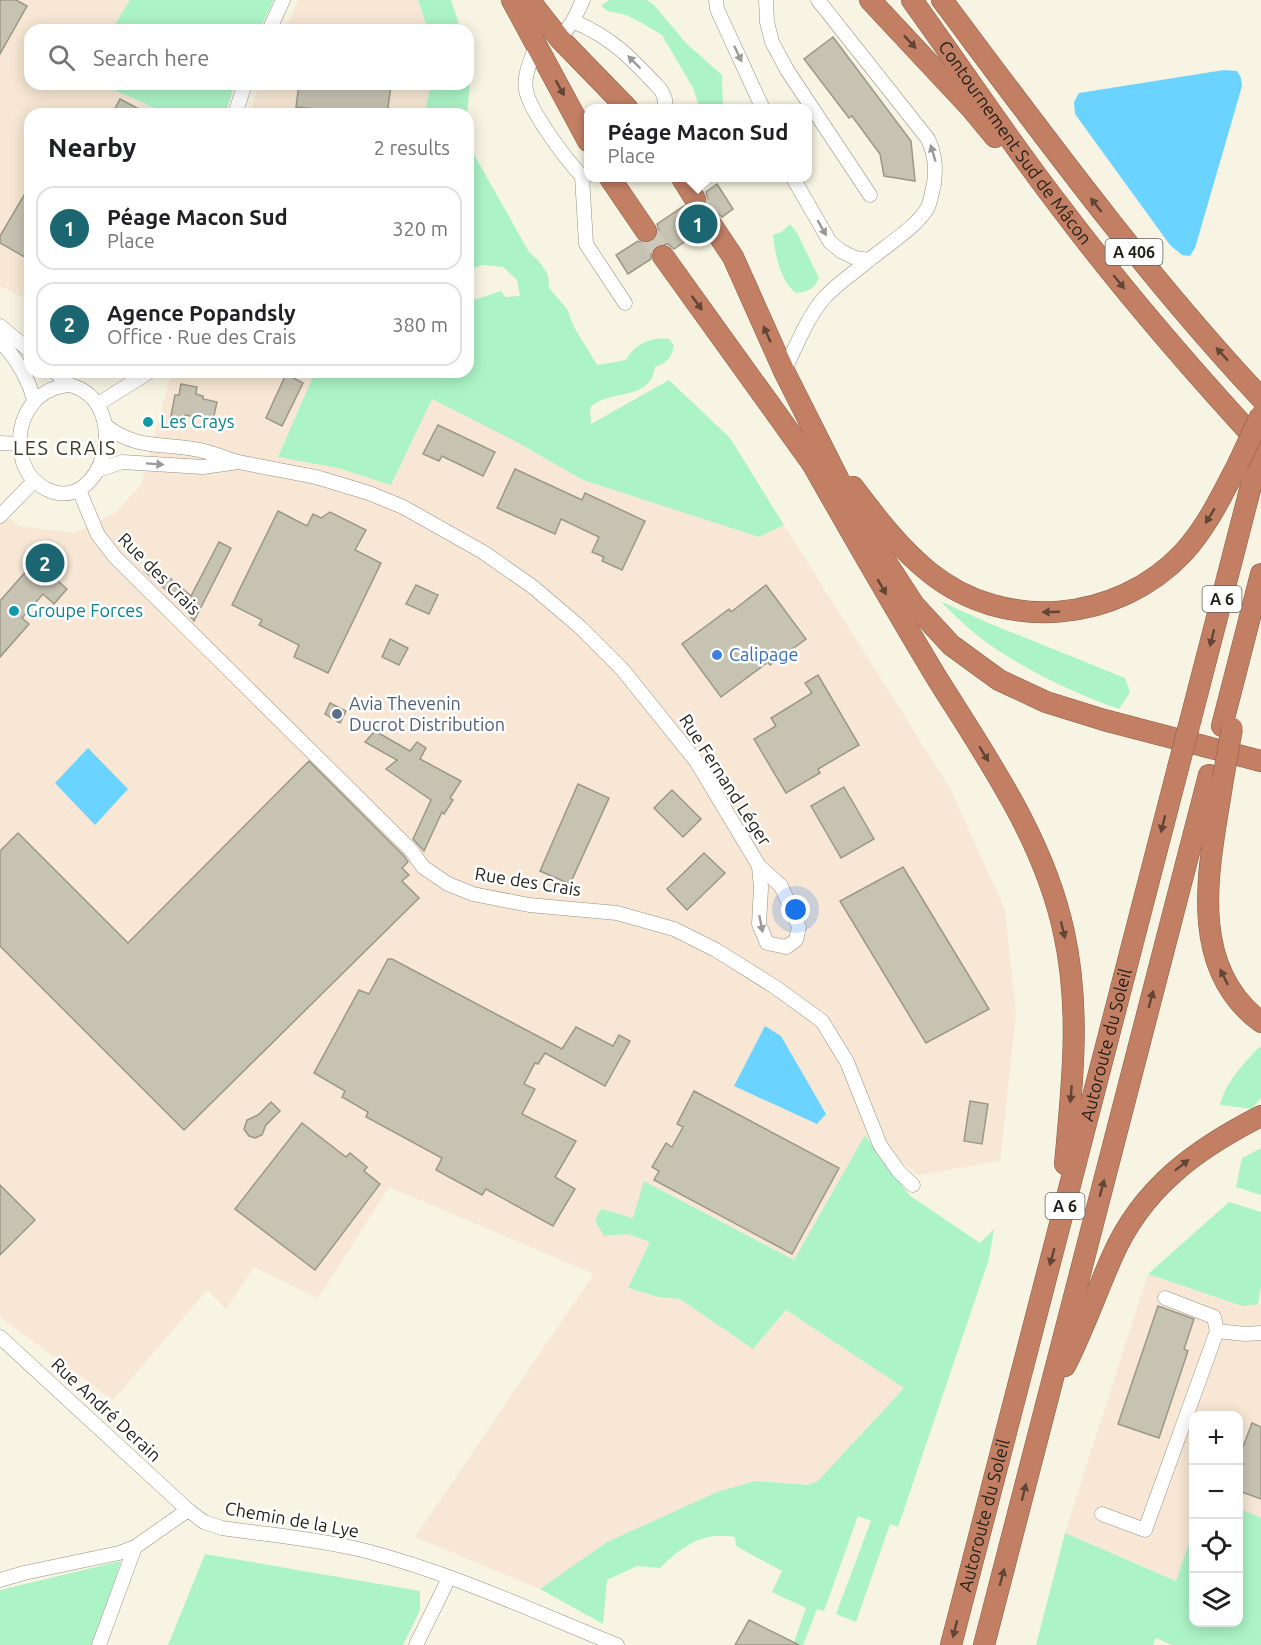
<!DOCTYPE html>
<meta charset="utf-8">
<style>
:root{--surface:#fff;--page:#f6f6f6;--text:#202124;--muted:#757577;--line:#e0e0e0;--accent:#1b6671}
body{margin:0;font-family:Ubuntu,sans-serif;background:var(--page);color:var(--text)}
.controls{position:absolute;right:18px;bottom:18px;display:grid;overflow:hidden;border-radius:12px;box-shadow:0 3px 15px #0003}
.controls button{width:54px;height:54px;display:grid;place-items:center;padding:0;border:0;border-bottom:2px solid var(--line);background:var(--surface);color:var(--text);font:30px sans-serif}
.you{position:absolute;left:796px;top:910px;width:21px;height:21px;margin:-15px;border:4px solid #fff;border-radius:50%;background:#1a73e8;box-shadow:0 0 0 9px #1a73e833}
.badge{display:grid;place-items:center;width:39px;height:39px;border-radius:50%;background:var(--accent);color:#fff;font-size:20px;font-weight:700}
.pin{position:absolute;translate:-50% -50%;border:3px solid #fff;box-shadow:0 2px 6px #0006}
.popup{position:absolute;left:584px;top:104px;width:228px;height:78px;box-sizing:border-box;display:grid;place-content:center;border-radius:12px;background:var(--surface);filter:drop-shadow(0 2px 4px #0005);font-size:20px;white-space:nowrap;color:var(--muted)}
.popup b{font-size:22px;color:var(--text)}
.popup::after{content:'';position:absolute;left:50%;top:100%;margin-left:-12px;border:12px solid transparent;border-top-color:var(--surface)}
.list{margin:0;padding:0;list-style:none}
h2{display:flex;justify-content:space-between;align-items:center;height:78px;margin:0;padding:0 24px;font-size:26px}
h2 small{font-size:20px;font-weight:400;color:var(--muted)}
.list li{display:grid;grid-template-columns:39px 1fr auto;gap:18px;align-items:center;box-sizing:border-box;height:84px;margin:0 12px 12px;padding:0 12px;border:2px solid var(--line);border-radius:18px}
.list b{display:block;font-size:22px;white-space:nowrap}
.list p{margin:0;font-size:20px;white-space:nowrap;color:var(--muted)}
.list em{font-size:20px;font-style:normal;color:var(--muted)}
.icon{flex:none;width:33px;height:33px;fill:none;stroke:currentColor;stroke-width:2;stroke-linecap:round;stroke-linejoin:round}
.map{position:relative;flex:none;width:1261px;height:1645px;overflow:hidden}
.search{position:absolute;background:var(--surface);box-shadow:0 3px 15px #0003;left:24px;top:24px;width:450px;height:66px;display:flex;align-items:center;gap:15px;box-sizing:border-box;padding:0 21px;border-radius:18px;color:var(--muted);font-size:22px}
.panel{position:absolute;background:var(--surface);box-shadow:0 3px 15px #0003;left:24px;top:108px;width:450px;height:270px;border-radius:18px}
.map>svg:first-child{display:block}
.industrial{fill:#f7e7d4}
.green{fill:#acf4c6}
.water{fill:#6bd3ff}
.building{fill:#c7c3b3;stroke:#9b9888;stroke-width:1.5}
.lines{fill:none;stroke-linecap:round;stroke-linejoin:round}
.highway-tunnel{stroke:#cdc9ba;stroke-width:21;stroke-dasharray:21 10;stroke-linecap:butt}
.minor-casing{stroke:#959182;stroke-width:15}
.highway-casing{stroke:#895d49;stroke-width:22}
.minor{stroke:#fff;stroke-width:14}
.highway{stroke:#c27f64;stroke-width:21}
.highway-bridge-casing{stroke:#895d49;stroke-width:22;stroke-linecap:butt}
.highway-bridge{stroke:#c27f64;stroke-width:21}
.oneway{fill:#614536}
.oneway2{fill:#9b9a97}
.culture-dot{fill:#0f9aa8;stroke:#fff;stroke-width:2}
.shop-dot{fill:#3f7fe0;stroke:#fff;stroke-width:2}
.service-dot{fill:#5c6f8a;stroke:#fff;stroke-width:2}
.labels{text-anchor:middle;stroke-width:5;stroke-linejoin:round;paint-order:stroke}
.shield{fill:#fff;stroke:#63625d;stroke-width:1.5}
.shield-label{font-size:16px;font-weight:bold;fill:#201f18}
.street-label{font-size:18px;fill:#201f18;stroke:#fff}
.culture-label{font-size:18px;fill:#0d838f;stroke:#fff;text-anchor:start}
.shop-label{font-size:18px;fill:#366cbe;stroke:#fff;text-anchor:start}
.service-label{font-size:18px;fill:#4e5e75;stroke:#fff;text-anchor:start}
.neighbourhood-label{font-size:20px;letter-spacing:1.5px;fill:#3e3b2d;stroke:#fff}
</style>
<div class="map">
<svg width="1261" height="1645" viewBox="0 0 1261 1645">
<rect width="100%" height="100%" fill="#f8f4e3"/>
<g class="industrial">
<polygon points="0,0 130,0 111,30 30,30 30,84 101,84 168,114 30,114 30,301 0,286"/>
<polygon points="298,0 418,0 428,30 286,30"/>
<polygon points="259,84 431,84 424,114 250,114"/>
<polygon points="179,372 315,372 278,457 338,468 391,485 432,398 513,440 583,480 759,537 784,525 951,790 1005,910 1016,1013 1000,1161 919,1175 865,1136 794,1260 645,1181 633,1218 601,1209 604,1236 628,1234 651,1242 629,1288 659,1297 680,1299 753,1349 786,1310 904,1388 819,1481 808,1485 755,1481 717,1492 607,1542 540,1589 415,1537 594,1274 389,1187 318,1298 254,1267 226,1309 207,1290 113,1400 0,1317 0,510 19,526 74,533 115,513 141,485 171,374"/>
<polygon points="1148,1274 1242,1306 1261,1303 1261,1518 1239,1508 1238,1416 1194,1416 1193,1532 1177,1581 1065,1533"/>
</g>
<g class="green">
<polygon points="130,0 274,0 259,30 111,30"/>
<polygon points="418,0 451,0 461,30 428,30"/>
<polygon points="609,0 647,0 653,4 687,44 722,75 723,108 700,108 693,88 662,35 642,23 626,15 608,11 601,6"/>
<polygon points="468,50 472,61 467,114 424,114 431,84 468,84"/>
<polygon points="101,84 235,84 225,114 168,114"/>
<path d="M468 144 529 252 539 261 548 275 549 288 567 309 574 327 597 365 626 360C634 344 651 336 669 339L674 345C671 359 668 362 655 367 654 371 653 378 650 381 636 399 606 391 590 408L591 424 669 380 730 438 784 525 759 537 583 480 513 440 432 399 391 485 338 468 278 457 315 372H468V302L501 291 505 297 520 296 517 280 503 267 483 265 468 269Z"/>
<path d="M790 224 797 233 819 278C814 290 808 291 796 293 780 282 775 253 773 235L783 231Z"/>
<path d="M940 601 986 622 1125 678 1130 692 1119 709C1072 693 1017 666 978 636 965 626 953 613 940 601Z"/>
<path d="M1259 1047 1261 1048V1098L1252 1109 1220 1105C1226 1081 1243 1065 1259 1047Z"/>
<path d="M865 1135 909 1195 980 1243 994 1229 989 1259 898 1527 890 1524 856 1622 836 1614 871 1521 858 1516 824 1611 817 1609 803 1645H793L806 1608 772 1592 782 1571 736 1546 735 1537C703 1531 682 1546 660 1568L637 1566 607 1580 603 1624 540 1589 607 1542 717 1492 755 1481 808 1485 818 1481 904 1388 786 1310 753 1349 680 1299 659 1297 628 1288 650 1242 628 1234 604 1236 595 1221 601 1209 633 1218 644 1181 794 1260Z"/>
<polygon points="1261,1148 1261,1195 1236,1187 1242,1158"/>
<polygon points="1229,1202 1261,1212 1261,1286 1258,1304 1242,1306 1148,1274"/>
<polygon points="1239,1508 1261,1518 1261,1645 1172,1645 1156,1638 1153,1645 1036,1645 1065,1533 1176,1581 1193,1532 1194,1622 1238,1622"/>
<polygon points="205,1554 420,1591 420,1610 403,1645 168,1645"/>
<polygon points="121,1561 94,1645 0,1645 0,1590"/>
</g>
<g class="water">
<polygon points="1224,70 1237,71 1241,78 1242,86 1195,248 1190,256 1182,255 1170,245 1075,114 1074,102 1079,93"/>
<polygon points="88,748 128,789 95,825 55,783"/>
<polygon points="765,1026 781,1036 826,1114 817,1124 734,1086"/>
</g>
<g class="building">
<polygon points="0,0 16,0 27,6 0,54"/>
<polygon points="833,37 911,141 915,181 884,176 880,154 852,116 849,118 804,59"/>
<polygon points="299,84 391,85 387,114 322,114 323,110 296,107"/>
<polygon points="120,99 148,114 112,114"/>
<polygon points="717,184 733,209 722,217 716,212 704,213 699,219 698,225 700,231 674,249 668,244 656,245 651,251 651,259 628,274 616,255 638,241 646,244 654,241 659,231 657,224 684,206 695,212 702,209 708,199 706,192"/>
<polygon points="30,185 30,260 0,243 0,236"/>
<polygon points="286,374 303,383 282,426 266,418"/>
<polygon points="181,384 197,387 196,394 203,396 203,399 217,402 213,420 185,415 183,424 170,421 175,395 179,395"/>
<polygon points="438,425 495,452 483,476 442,456 439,461 423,454"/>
<polygon points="515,469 582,500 585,493 645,521 622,570 602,561 604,557 592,552 599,537 561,519 555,534 497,508"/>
<polygon points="278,511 307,526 313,514 321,518 330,512 366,530 355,550 381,563 328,673 294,657 299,645 259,625 262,620 232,605"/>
<polygon points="219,542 231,548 194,621 184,609 185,606 144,571 151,562 191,596"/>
<polygon points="35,561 67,589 54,604 43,594 22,618 29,624 0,657 0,601"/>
<polygon points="416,585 438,595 429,614 406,604"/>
<polygon points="766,585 806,639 770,665 768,662 721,697 682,644 729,609 731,612"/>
<polygon points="390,639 408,648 399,665 382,657"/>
<polygon points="818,675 859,745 818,769 820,773 786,793 754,739 776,726 771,718 812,693 805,683"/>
<polygon points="330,703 346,711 340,723 325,714"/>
<polygon points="375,731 410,751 417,742 426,748 420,759 461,781 450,798 453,800 444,814 442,812 424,851 413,839 431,800 386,769 397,760 365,742"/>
<polygon points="309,761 404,856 408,862 402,868 409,875 402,881 419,898 184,1130 0,946 0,851 18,833 128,943"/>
<polygon points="578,784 609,798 570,884 540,871"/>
<polygon points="844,787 874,839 841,858 811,806"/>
<polygon points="672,790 701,819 683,837 654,808"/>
<polygon points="704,853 725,873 687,910 667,889"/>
<polygon points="903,867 989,1009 926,1043 840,901"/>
<polygon points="388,959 392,959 562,1049 576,1027 613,1046 619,1035 630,1041 605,1086 545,1053 538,1064 535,1063 524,1084 535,1089 522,1114 576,1141 555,1177 575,1189 553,1226 486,1189 482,1195 436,1170 442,1158 366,1117 368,1112 342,1097 345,1091 314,1073 359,990 369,994"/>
<polygon points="694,1091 839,1168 792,1254 654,1180 659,1171 652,1167 666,1143 672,1147 683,1127 677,1124"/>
<polygon points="970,1101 988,1104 982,1144 964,1141"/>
<polygon points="271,1102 280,1111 266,1125 262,1135 255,1138 249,1136 244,1129 247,1120 258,1115"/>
<polygon points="302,1123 346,1157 350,1153 367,1167 364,1171 380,1184 315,1270 235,1209"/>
<polygon points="0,1185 35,1220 0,1255"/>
<polygon points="1158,1306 1194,1319 1184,1349 1188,1351 1159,1438 1118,1424"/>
<polygon points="1252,1423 1261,1427 1261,1499 1239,1491 1239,1451 1241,1452"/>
<polygon points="749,1620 799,1645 735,1645"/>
</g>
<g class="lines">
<g class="highway-tunnel">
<polyline points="695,199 711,224"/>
<polyline points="646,231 663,256"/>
</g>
<g class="minor-casing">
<g id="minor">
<polyline points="716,0 717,9 763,109"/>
<polyline points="766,0 767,22 772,42 787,70 870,195"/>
<path d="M573 21C613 38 632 59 661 90L665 99V109"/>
<polyline points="269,30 283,0"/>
<polyline points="560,39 573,21 583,0"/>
<path d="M536 45C532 58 523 76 526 90 529 110 567 161 582 176L588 175"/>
<polyline points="235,114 245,84"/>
<polyline points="582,176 586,244 625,303"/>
<path d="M793 178 830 242 841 251 855 258 869 260C886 246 918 226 928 207 931 200 932 191 934 184 936 167 935 154 928 139L818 0"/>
<polyline points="0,326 30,351"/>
<path d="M0 341C17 359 28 377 34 400"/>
<path d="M784 371C796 347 807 317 825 297 838 283 855 272 869 260"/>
<polyline points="55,372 70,385"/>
<path d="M70 385C135 403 102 517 46 489 35 483 27 474 23 462 12 425 31 388 70 385Z"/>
<polyline points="98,404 149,372"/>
<polyline points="0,443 21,444"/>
<polyline points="238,462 316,477 369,493 403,507 483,552 533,587 580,627 622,669 696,761 759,866 781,886 799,927 796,940 786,947 767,943 759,924 761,888 759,866"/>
<path d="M98 470 122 462 203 467 238 462C224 458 209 451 194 449 159 443 136 449 106 426"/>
<polyline points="79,490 98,535 115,557 411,850 423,867 448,884 473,894 529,905 617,913 674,929 716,950 775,987 822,1021 847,1062 880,1145 899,1172 913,1185"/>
<polyline points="0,516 34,481"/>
<polyline points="1165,1298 1214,1317 1217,1331 1245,1334 1261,1333"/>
<polyline points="0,1337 188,1510"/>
<polyline points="1102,1514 1145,1530 1217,1331"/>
<path d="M0 1580 24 1573 119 1553 135 1547 188 1510 204 1522 222 1528C269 1535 319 1539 366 1551 452 1573 535 1612 617 1645"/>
<polyline points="99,1645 135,1547"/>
<polyline points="416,1645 449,1578"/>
</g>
</g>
<g class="highway-casing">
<g id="highway">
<polyline points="512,0 588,141"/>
<polyline points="529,0 560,39 628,109"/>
<polyline points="870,0 971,108 995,137"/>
<path id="s1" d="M912 0C961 68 1007 138 1058 204 1121 288 1190 368 1261 445"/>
<path d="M942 0C1044 136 1144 273 1261 398"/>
<polyline points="610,178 646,231"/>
<polyline points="682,178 695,199"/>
<polyline points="711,224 733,257 784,371 860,522 914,605 951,645 999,680 1046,702 1104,720 1261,761"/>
<polyline points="663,256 819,473"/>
<path d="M812 463C852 534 893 605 935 675 986 757 1044 838 1064 933 1081 1010 1072 1087 1065 1164"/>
<path d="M853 487C876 517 899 548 929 572 1004 633 1117 623 1183 553 1207 527 1222 495 1238 464"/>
<polyline points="1191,718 1261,447"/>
<polyline points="1222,726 1261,574"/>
<path d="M1223 779C1211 859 1183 964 1261 1022"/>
<path d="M1065 1366C1083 1331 1096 1293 1112 1257 1142 1188 1196 1149 1261 1116"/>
<path id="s2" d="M951 1645 1178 768"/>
<polyline points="984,1645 1209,775"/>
</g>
</g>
<use href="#minor" class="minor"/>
<use href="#highway" class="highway"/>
<g class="highway-bridge-casing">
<g id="highway-bridge">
<polyline points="1238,464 1261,415"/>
<polyline points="1178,768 1191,718"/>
<polyline points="1223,779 1232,728"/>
</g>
</g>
<use href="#highway-bridge" class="highway-bridge"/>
</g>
<defs><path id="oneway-solid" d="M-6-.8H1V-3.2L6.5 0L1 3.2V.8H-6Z" transform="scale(1.5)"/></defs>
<g class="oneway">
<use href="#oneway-solid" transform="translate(910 42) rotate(47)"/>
<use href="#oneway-solid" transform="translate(560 88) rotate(61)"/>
<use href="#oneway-solid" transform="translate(1096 205) rotate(-128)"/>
<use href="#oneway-solid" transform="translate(1119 282) rotate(51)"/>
<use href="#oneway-solid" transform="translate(697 303) rotate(54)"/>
<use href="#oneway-solid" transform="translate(767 334) rotate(-114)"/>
<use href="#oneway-solid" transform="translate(1222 354) rotate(-132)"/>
<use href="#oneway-solid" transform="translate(1210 516) rotate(121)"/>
<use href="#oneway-solid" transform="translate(882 587) rotate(60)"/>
<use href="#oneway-solid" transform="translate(1051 612) rotate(178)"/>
<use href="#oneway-solid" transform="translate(1212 638) rotate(104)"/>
<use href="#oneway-solid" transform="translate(984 754) rotate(59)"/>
<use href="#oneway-solid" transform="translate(1163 824) rotate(104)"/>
<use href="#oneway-solid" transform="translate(1063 930) rotate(77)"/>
<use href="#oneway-solid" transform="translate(1224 977) rotate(-116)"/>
<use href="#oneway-solid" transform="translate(1151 999) rotate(-75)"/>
<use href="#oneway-solid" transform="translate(1071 1094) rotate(95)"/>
<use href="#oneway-solid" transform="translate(1182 1165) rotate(-38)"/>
<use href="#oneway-solid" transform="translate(1102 1188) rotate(-75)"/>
<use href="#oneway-solid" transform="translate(1052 1257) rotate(105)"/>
<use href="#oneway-solid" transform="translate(1024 1492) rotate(-76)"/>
<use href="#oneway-solid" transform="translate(1002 1577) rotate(-75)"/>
<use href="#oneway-solid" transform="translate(955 1629) rotate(104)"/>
</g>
<g class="oneway2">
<use href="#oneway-solid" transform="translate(738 54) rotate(65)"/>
<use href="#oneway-solid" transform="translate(634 62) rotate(-135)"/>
<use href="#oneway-solid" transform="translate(933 153) rotate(-107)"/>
<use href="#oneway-solid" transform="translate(822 228) rotate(60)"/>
<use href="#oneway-solid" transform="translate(155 464) rotate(4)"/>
<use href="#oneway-solid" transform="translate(761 924) rotate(79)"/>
</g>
<g class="culture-dot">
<circle cx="148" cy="422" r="6"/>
<circle cx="14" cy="611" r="6"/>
</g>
<circle class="shop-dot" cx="717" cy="655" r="6"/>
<circle class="service-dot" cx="337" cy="714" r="6"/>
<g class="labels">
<g class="shield">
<rect x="1105.5" y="239" width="57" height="26" rx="4.5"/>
<rect x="1202.5" y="586" width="39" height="26" rx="4.5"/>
<rect x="1045.5" y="1193" width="39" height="26" rx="4.5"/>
</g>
<g class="shield-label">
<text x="1134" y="258">A 406</text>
<text x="1222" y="605">A 6</text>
<text x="1065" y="1212">A 6</text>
</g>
<g class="street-label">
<text dy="6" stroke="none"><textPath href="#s1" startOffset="176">Contournement Sud de Mâcon</textPath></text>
<text transform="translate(159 574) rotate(45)" y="6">Rue des Crais</text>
<text transform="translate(725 780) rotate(57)" y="6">Rue Fernand Léger</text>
<text transform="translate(528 882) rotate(9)" y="6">Rue des Crais</text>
<text dy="6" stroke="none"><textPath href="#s2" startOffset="620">Autoroute du Soleil</textPath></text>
<text transform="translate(106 1410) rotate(43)" y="6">Rue André Derain</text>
<text dy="6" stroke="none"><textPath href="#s2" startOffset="134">Autoroute du Soleil</textPath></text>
<text transform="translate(292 1520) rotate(10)" y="6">Chemin de la Lye</text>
</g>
<g class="culture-label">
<text x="160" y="428">Les Crays</text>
<text x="26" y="617">Groupe Forces</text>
</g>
<g class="shop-label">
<text x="729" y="661">Calipage</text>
</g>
<g class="service-label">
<text x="349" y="710">Avia Thevenin<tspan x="349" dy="21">Ducrot Distribution</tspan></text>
</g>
<g class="neighbourhood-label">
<text x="65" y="455">LES CRAIS</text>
</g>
</g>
</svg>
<div class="controls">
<button>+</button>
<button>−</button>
<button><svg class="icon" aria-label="locate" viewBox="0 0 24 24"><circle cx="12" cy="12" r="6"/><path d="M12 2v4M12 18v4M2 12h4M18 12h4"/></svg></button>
<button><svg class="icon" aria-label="layers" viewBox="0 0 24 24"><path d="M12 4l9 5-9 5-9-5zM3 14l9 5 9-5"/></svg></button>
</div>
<div class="you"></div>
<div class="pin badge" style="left:698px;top:224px">1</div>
<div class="popup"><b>Péage Macon Sud</b>Place</div>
<div class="pin badge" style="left:45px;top:563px">2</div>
<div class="search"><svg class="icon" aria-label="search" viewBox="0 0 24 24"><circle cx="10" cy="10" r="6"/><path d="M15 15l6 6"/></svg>Search here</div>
<section class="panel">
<h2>Nearby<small>2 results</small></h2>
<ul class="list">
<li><span class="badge">1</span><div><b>Péage Macon Sud</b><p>Place</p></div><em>320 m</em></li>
<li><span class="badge">2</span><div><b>Agence Popandsly</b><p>Office · Rue des Crais</p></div><em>380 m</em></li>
</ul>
</section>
</div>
